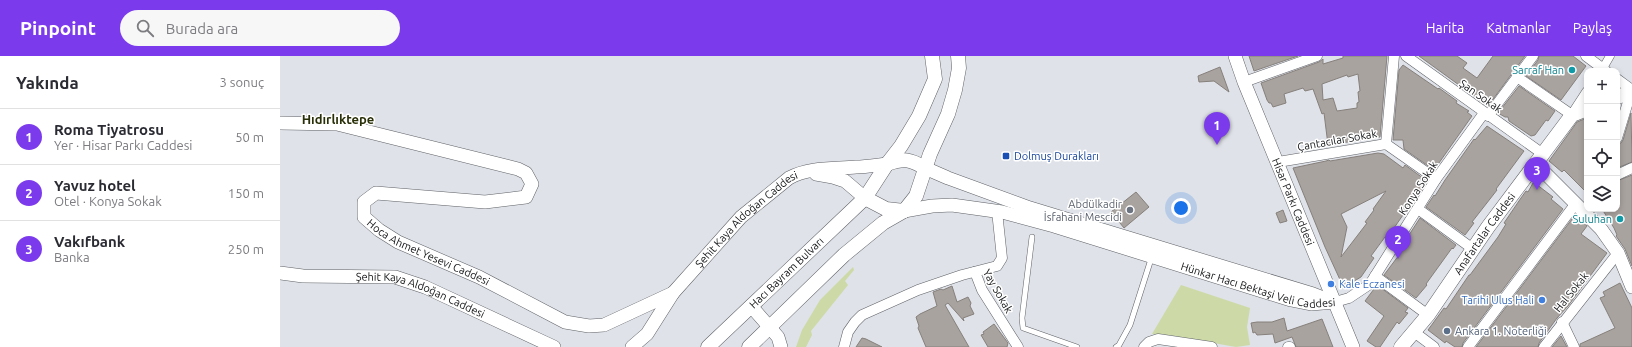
<!DOCTYPE html>
<html lang="tr">
<meta charset="utf-8">
<style>
:root{--surface:#fff;--page:#f7f7f7;--text:#2b2b33;--muted:#7c7c81;--line:#e1e1e2;--accent:#7c3aed}
body{margin:0;font-family:Ubuntu,sans-serif;background:var(--page);color:var(--text)}
.controls{position:absolute;right:12px;top:12px;display:grid;overflow:hidden;border-radius:8px;box-shadow:0 2px 6px #0003}
.controls button{width:36px;height:36px;display:grid;place-items:center;padding:0;border:0;border-bottom:1px solid var(--line);background:var(--surface);color:var(--text);font:20px sans-serif}
.you{position:absolute;left:901px;top:152px;width:14px;height:14px;margin:-10px;border:3px solid #fff;border-radius:50%;background:#1a73e8;box-shadow:0 0 0 6px #1a73e833}
.badge{display:grid;place-items:center;width:26px;height:26px;border-radius:50%;background:var(--accent);color:#fff;font-size:13px;font-weight:700}
.pin{position:absolute;translate:-50% -33px;filter:drop-shadow(0 1px 2px #0008)}
.pin::after{content:'';position:absolute;top:21px;width:14px;height:12px;background:inherit;clip-path:polygon(0 0,100% 0,50% 100%)}
.list{margin:0;padding:0;list-style:none}
h2{display:flex;justify-content:space-between;align-items:center;height:52px;margin:0;padding:0 16px;font-size:17px}
h2 small{font-size:13px;font-weight:400;color:var(--muted)}
.list li{display:grid;grid-template-columns:26px 1fr auto;gap:12px;align-items:center;box-sizing:border-box;height:56px;padding:0 16px;border-top:1px solid var(--line)}
.list b{display:block;font-size:15px;white-space:nowrap}
.list p{margin:0;font-size:13px;white-space:nowrap;color:var(--muted)}
.list em{font-size:13px;font-style:normal;color:var(--muted)}
.icon{flex:none;width:22px;height:22px;fill:none;stroke:currentColor;stroke-width:2;stroke-linecap:round;stroke-linejoin:round}
.map{position:relative;flex:none;width:1352px;height:291px;overflow:hidden}
header{display:flex;align-items:center;gap:24px;box-sizing:border-box;height:56px;padding:0 20px;background:var(--accent);color:#fff}
header strong{font-size:19px}
nav{display:flex;gap:22px;margin-inline-start:auto;font-size:14px}
.search{width:280px;height:36px;background:var(--page);display:flex;align-items:center;gap:10px;box-sizing:border-box;padding:0 14px;border-radius:22px;color:var(--muted);font-size:15px}
main{display:flex}
aside{flex:1;background:var(--surface)}
.map>svg:first-child{display:block}
.green{fill:#cddaa7}
.building{fill:#a9a39f;stroke:#86807c;fill-rule:evenodd}
.lines{fill:none;stroke-linecap:round;stroke-linejoin:round}
.service-casing{stroke:#5e6166;stroke-width:6}
.pedestrian-casing{stroke:#5e6166;stroke-width:9}
.minor-casing{stroke:#5e6166;stroke-width:11}
.tertiary-casing{stroke:#5e6166;stroke-width:14}
.secondary-casing{stroke:#5e6166;stroke-width:15}
.service{stroke:#fff;stroke-width:5}
.pedestrian{stroke:#fff;stroke-width:8}
.minor{stroke:#fff;stroke-width:10}
.tertiary{stroke:#fff;stroke-width:13}
.secondary{stroke:#fff;stroke-width:14}
.culture-dot{fill:#0f9aa8;stroke:#fff;stroke-width:1.5}
.transit-dot{fill:#1a4fb4;stroke:#fff;stroke-width:1.5}
.worship-dot{fill:#6b7280;stroke:#fff;stroke-width:1.5}
.shop-dot{fill:#3f7fe0;stroke:#fff;stroke-width:1.5}
.service-dot{fill:#5c6f8a;stroke:#fff;stroke-width:1.5}
.labels{text-anchor:middle;stroke-width:3;stroke-linejoin:round;paint-order:stroke}
.culture-label{font-size:11px;fill:#0d838f;stroke:#fff;text-anchor:end}
.street-label{font-size:11px;fill:#141517;stroke:#fff}
.transit-label{font-size:11px;fill:#164399;stroke:#fff;text-anchor:start}
.worship-label{font-size:11px;fill:#5b616d;stroke:#fff;text-anchor:end}
.shop-label{font-size:11px;fill:#366cbe;stroke:#fff;text-anchor:start}
.service-label{font-size:11px;fill:#4e5e75;stroke:#fff;text-anchor:start}
.quarter-label{font-size:13px;font-weight:bold;fill:#292f07;stroke:#fff}
</style>
<header>
<strong>Pinpoint</strong>
<div class="search"><svg class="icon" aria-label="search" viewBox="0 0 24 24"><circle cx="10" cy="10" r="6"/><path d="M15 15l6 6"/></svg>Burada ara</div>
<nav><a>Harita</a><a>Katmanlar</a><a>Paylaş</a></nav>
</header>
<main>
<aside>
<h2>Yakında<small>3 sonuç</small></h2>
<ul class="list">
<li><span class="badge">1</span><div><b>Roma Tiyatrosu</b><p>Yer · Hisar Parkı Caddesi</p></div><em>50 m</em></li>
<li><span class="badge">2</span><div><b>Yavuz hotel</b><p>Otel · Konya Sokak</p></div><em>150 m</em></li>
<li><span class="badge">3</span><div><b>Vakıfbank</b><p>Banka</p></div><em>250 m</em></li>
</ul>
</aside>
<div class="map">
<svg width="1352" height="291" viewBox="0 0 1352 291">
<rect width="100%" height="100%" fill="#dfe2e8"/>
<g class="green">
<polygon points="573,211 574,214 565,225 568,229 531,275 532,279 526,291 516,291 522,274 540,244"/>
<polygon points="901,229 970,252 967,271 970,289 956,291 888,279 872,278"/>
</g>
<g class="building">
<polygon points="969,0 1018,0 974,15"/>
<path d="M1063 0H1107L1100 81 1048 89 1044 57 1042 58 1033 33 1025 35 1023 32 1004 38 1006 47 993 51 991 47H989L987 44 981 27 1039 6 1043 3V8L1063 2ZM1078 18 1080 35 1078 36 1079 46 1077 47V52L1057 55 1053 42 1043 44 1042 28 1067 19 1068 21Z"/>
<polygon points="1139,0 1177,0 1187,7 1183,12 1197,22 1213,0 1245,0 1208,50"/>
<polygon points="1259,0 1293,0 1306,10 1281,44 1246,20 1258,4"/>
<polygon points="1123,9 1158,33 1159,32 1177,45 1176,47 1189,55 1187,56 1192,60 1154,114 1124,93 1123,84 1113,84 1119,14"/>
<polygon points="940,11 949,36 934,25 919,26 918,20"/>
<polygon points="1239,30 1275,55 1268,65 1266,64 1255,79 1251,80 1229,65 1228,61 1225,61 1218,57"/>
<polygon points="1351,57 1352,106 1337,112 1337,88 1341,87 1343,84"/>
<polygon points="1307,62 1307,137 1284,114 1282,116 1269,105 1297,66"/>
<polygon points="1207,70 1244,95 1216,133 1217,134 1192,166 1194,167 1185,179 1146,151 1154,139 1155,140 1165,124 1194,83 1195,84"/>
<path d="M1098 97 1104 98 1123 112 1125 109 1147 125 1133 147 1122 158 1123 159 1107 182 1105 181 1091 200 1094 202 1081 221 1066 230 1062 228 1045 191 1013 112 1046 105 1049 104 1050 105ZM1106 135 1093 153 1094 154 1085 166 1087 167 1061 201 1067 171 1061 158Z"/>
<polygon points="1352,119 1352,210 1345,193 1336,180 1337,179 1334,172 1322,153 1337,153 1337,125"/>
<polygon points="1253,127 1255,129 1256,128 1273,141 1271,143 1283,153 1183,287 1182,291 1175,291 1166,285 1165,287 1148,274 1164,252 1166,253 1189,219 1190,219 1218,181 1226,168 1224,167 1241,142 1246,135 1248,136"/>
<polygon points="856,136 869,151 844,172 831,156"/>
<polygon points="1003,154 1007,165 1000,167 996,157"/>
<polygon points="1295,159 1307,170 1301,178 1327,197 1288,250 1277,262 1259,287 1258,291 1196,291"/>
<polygon points="1140,162 1176,189 1173,193 1172,192 1146,228 1147,229 1136,242 1104,219 1125,191 1118,196"/>
<polygon points="1340,227 1352,252 1352,291 1300,291 1300,288 1335,272 1320,242 1325,240 1323,236"/>
<polygon points="1097,229 1128,252 1125,256 1128,257 1119,268 1117,266 1100,291 1096,291 1087,285 1104,260 1085,245"/>
<polygon points="672,230 677,246 688,241 691,247 690,250 694,258 683,262 684,265 668,247 665,249 689,291 646,291 638,272 639,270 636,261 640,258 657,250 653,236 661,233 663,234"/>
<polygon points="1004,262 1007,275 1042,263 1053,291 1016,291 1012,281 995,287 993,278 977,279 975,276 973,277 971,267 977,266 992,266"/>
<polygon points="714,268 728,287 727,291 708,291 701,279 704,278 703,276"/>
<polygon points="1281,280 1287,291 1272,291"/>
<polygon points="582,282 586,283 602,291 576,291"/>
</g>
<g class="lines">
<g class="service-casing">
<g id="service">
<polyline points="752,181 742,262 743,272 797,291"/>
<polyline points="836,291 839,289 850,269 872,200"/>
</g>
</g>
<g class="pedestrian-casing">
<polyline id="pedestrian" points="1323,12 1330,0"/>
</g>
<g class="minor-casing">
<g id="minor">
<polyline points="1126,0 1263,98"/>
<polyline points="1306,0 1326,15"/>
<polyline points="1237,21 1292,59 1307,36"/>
<polyline points="1337,23 1352,34"/>
<polyline points="964,26 1037,0"/>
<polyline points="1208,60 1253,0"/>
<polyline points="1337,82 1351,36"/>
<polyline points="1106,88 1114,0"/>
<polyline points="998,106 1106,88 1156,123"/>
<polyline points="1337,119 1352,112"/>
<polyline points="1138,153 1193,193"/>
<polyline points="695,216 702,234 738,291"/>
<polyline points="1095,220 1148,259"/>
<polyline points="1055,246 1069,242 1090,228 1156,123 1204,57"/>
<polyline points="1282,266 1294,291"/>
<polyline points="1134,276 1154,291"/>
<polyline points="564,291 568,276 575,266 582,259 638,234 682,219 717,210 722,202 717,155"/>
<polyline points="864,291 869,286 878,283 932,291"/>
<polyline points="1008,291 1010,291"/>
<polyline points="1188,291 1296,147"/>
<polyline points="1264,291 1338,197"/>
</g>
</g>
<g class="tertiary-casing">
<g id="tertiary">
<path id="s1" d="M955 0 964 26 1073 291"/>
<path id="s2" d="M0 67 57 68 238 113 246 117 252 128 246 141 205 146 96 137 84 146V161L99 174 118 186 199 221 285 266 309 270 324 269 393 237"/>
<polyline points="645,112 668,122 750,152 1033,238 1051,245"/>
<polyline points="1253,112 1266,118 1321,173 1338,197 1352,231"/>
<polyline points="536,118 553,121 565,125 585,142"/>
<path id="s3" d="M624 155 652 150 672 149 722 156 774 170 1011 244 1031 248 1055 246"/>
<path id="s4" d="M0 217 23 220 115 221 145 231 274 291"/>
<polyline points="471,250 498,281 501,291"/>
<path id="s5" d="M352 291 367 278 393 237 461 161 509 122C529 111 554 113 576 111 587 111 597 109 607 108"/>
</g>
</g>
<g class="secondary-casing">
<g id="secondary">
<polyline points="1337,41 1352,36"/>
<path d="M607 108C624 102 630 103 645 112"/>
<polyline points="585,142 606,153 624,155"/>
<path id="s6" d="M428 291 585 142 607 108 621 90 639 60 655 23 652 0"/>
<polyline points="469,291 564,199 603,167 624,155 636,140 650,98 668,58 675,34 679,12 678,0"/>
<path id="s7" d="M1121 291 1148 259 1208 171 1292 59 1307 53"/>
</g>
</g>
<use href="#service" class="service"/>
<use href="#pedestrian" class="pedestrian"/>
<use href="#minor" class="minor"/>
<use href="#tertiary" class="tertiary"/>
<use href="#secondary" class="secondary"/>
</g>
<g class="culture-dot">
<circle cx="1292" cy="14" r="4"/>
<circle cx="1340" cy="163" r="4"/>
</g>
<rect class="transit-dot" x="722" y="96" width="8" height="8" rx="2"/>
<circle class="worship-dot" cx="850" cy="154" r="4"/>
<g class="shop-dot">
<circle cx="1051" cy="228" r="4"/>
<circle cx="1262" cy="244" r="4"/>
</g>
<circle class="service-dot" cx="1167" cy="275" r="4"/>
<g class="labels">
<g class="culture-label">
<text x="1284" y="18">Sarraf Han</text>
<text x="1332" y="167">Suluhan</text>
</g>
<g class="street-label">
<text transform="translate(1201 40) rotate(35)" y="4">Şan Sokak</text>
<text transform="translate(1057 84) rotate(-10)" y="4">Çantacılar Sokak</text>
<text transform="translate(1138 132) rotate(-57)" y="4">Konya Sokak</text>
<text dy="4" stroke="none"><textPath href="#s1" startOffset="157">Hisar Parkı Caddesi</textPath></text>
<text dy="4" stroke="none"><textPath href="#s5" startOffset="173">Şehit Kaya Aldoğan Caddesi</textPath></text>
<text dy="4" stroke="none"><textPath href="#s7" startOffset="141">Anafartalar Caddesi</textPath></text>
<text dy="4" stroke="none"><textPath href="#s2" startOffset="534">Hoca Ahmet Yesevi Caddesi</textPath></text>
<text dy="4" stroke="none"><textPath href="#s6" startOffset="108">Hacı Bayram Bulvarı</textPath></text>
<text dy="4" stroke="none"><textPath href="#s3" startOffset="366">Hünkar Hacı Bektaşi Veli Caddesi</textPath></text>
<text transform="translate(718 235) rotate(60)" y="4">Yay Sokak</text>
<text transform="translate(1291 236) rotate(-51)" y="4">Hal Sokak</text>
<text dy="4" stroke="none"><textPath href="#s4" startOffset="144">Şehit Kaya Aldoğan Caddesi</textPath></text>
</g>
<g class="transit-label">
<text x="734" y="104">Dolmuş Durakları</text>
</g>
<g class="worship-label">
<text x="842" y="152">Abdülkadir<tspan x="842" dy="13">İsfahani Mescidi</tspan></text>
</g>
<g class="shop-label">
<text x="1059" y="232">Kale Eczanesi</text>
<text x="1254" y="248" text-anchor="end">Tarihi Ulus Hali</text>
</g>
<g class="service-label">
<text x="1175" y="279">Ankara 1. Noterliği</text>
</g>
<g class="quarter-label">
<text x="58" y="68">Hıdırlıktepe</text>
</g>
</g>
</svg>
<div class="controls">
<button>+</button>
<button>−</button>
<button><svg class="icon" aria-label="locate" viewBox="0 0 24 24"><circle cx="12" cy="12" r="6"/><path d="M12 2v4M12 18v4M2 12h4M18 12h4"/></svg></button>
<button><svg class="icon" aria-label="layers" viewBox="0 0 24 24"><path d="M12 4l9 5-9 5-9-5zM3 14l9 5 9-5"/></svg></button>
</div>
<div class="you"></div>
<div class="pin badge" style="left:937px;top:89px">1</div>
<div class="pin badge" style="left:1118px;top:203px">2</div>
<div class="pin badge" style="left:1257px;top:134px">3</div>
</div>
</main>
